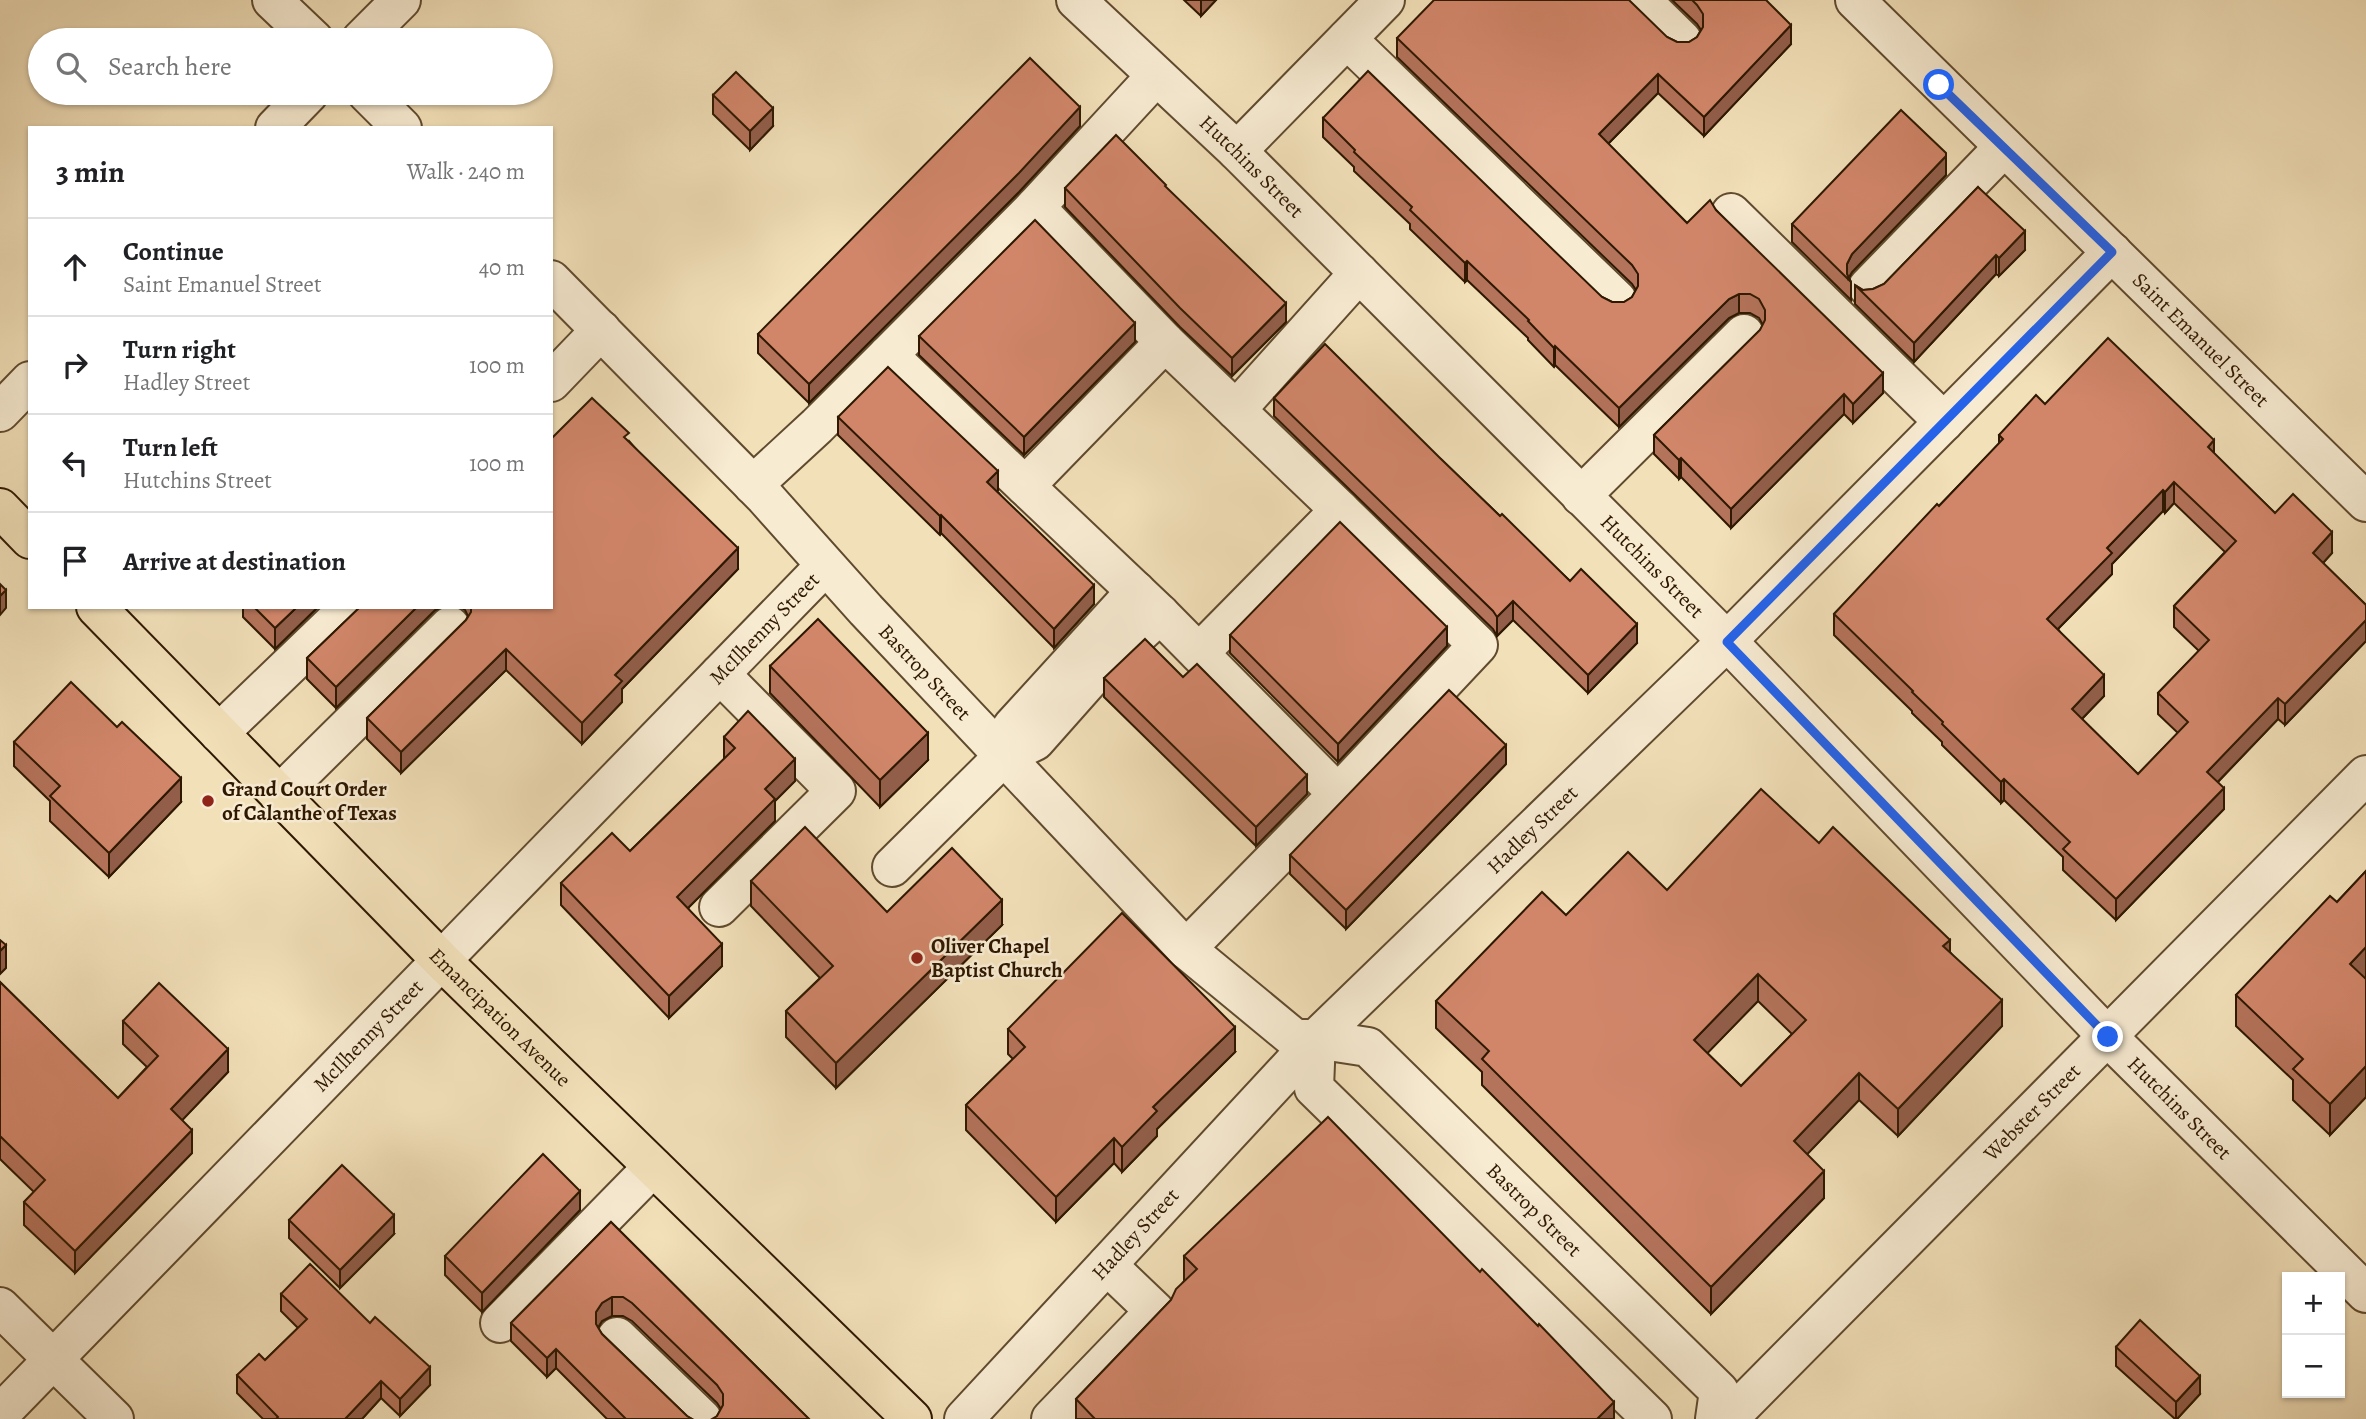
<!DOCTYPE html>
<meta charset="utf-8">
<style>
:root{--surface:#fff;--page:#f2f2f2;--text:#202124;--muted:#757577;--line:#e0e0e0}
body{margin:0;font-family:Alegreya,serif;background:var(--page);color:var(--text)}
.controls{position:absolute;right:21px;bottom:21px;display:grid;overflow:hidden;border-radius:0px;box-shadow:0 2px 5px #0004}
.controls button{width:63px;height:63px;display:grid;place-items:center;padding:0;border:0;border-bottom:2px solid var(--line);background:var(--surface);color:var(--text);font:35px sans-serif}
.stop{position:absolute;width:21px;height:21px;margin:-16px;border:5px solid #2563eb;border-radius:50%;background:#fff}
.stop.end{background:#2563eb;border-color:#fff;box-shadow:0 2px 7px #0008}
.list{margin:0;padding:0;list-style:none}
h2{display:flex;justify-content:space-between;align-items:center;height:91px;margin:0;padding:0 28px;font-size:30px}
h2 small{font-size:23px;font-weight:400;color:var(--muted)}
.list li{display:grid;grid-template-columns:46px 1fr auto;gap:21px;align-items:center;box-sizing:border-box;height:98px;padding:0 28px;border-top:2px solid var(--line)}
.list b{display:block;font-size:26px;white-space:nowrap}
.list p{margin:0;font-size:23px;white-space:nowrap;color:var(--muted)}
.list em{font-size:23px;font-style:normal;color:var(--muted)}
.icon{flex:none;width:38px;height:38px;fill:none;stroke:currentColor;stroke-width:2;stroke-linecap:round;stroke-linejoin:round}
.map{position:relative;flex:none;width:2366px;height:1419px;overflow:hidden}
.search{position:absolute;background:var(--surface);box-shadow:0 2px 5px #0004;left:28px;top:28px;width:525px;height:77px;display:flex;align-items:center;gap:18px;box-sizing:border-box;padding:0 24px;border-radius:38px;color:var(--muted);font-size:26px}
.panel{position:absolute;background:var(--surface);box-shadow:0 2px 5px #0004;left:28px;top:126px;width:525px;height:483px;border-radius:0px}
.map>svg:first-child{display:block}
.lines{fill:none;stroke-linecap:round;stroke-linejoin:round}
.minor-casing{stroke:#604a2e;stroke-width:42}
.major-casing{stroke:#2f1800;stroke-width:42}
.minor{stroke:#f7ebd2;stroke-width:38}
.major{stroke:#f2e0b9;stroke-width:38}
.wall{fill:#b4735b;stroke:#2f1800;stroke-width:2;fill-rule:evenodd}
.shaded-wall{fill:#925e4a;stroke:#2f1800;stroke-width:2}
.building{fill:#d1866a;stroke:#2f1800;stroke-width:2;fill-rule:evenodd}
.route{stroke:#2563eb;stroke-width:9}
.poi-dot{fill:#8f2418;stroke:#f7ebd2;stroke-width:2.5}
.labels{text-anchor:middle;stroke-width:5;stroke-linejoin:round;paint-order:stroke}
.street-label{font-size:21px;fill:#2f1800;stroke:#f7ebd2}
.poi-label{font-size:21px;font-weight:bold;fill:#2f1800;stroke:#f7ebd2;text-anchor:start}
</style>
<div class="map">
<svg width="2366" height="1419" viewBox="0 0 2366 1419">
<rect width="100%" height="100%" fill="#f2e0b9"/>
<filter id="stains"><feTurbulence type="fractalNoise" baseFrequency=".00286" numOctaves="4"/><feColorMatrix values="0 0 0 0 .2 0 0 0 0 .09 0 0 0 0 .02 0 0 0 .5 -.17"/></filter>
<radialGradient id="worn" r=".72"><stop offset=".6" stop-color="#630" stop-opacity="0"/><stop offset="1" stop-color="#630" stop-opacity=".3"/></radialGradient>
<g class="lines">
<g class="minor-casing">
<g id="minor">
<polyline points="272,0 314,40"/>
<path id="s1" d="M1076 0 1237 151 1727 641 2108 1037 2366 1293"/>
<polyline points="1641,0 1682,40"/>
<path id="s2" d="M1855 0 2366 502"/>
<polyline points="1347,39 1617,300"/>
<polyline points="361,40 401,0"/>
<polyline points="367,93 402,128"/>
<polyline points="275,128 309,93"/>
<polyline points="1237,151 1385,0"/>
<polyline points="1035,207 1165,342"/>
<polyline points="1731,213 1944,422"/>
<path id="s3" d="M551 280 765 497 866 610 1186 949 1295 1039H1316L1368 1047 1719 1391 1715 1419"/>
<polyline points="1868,287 2004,147"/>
<polyline points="551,382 601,330"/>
<polyline points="1236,410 1359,273"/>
<polyline points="0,412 30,381"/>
<polyline points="753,485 817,426 888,355"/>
<polyline points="1025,486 888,355 1035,207 1156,76"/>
<polyline points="1581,496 1744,334"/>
<polyline points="1136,591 1012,727 1004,756 1035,741 1090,679 1160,614"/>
<polyline points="1199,653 1340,510 1478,645 1338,794"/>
<polyline points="219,733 350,607"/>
<polyline points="279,795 450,626"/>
<polyline points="892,867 1004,756"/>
<polyline points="719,907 836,791 720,674"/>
<polyline points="1186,949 1338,794 1160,614 1025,486 1165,342 1340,510"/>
<polyline points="1316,1039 1314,1088 1652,1419"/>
<polyline points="0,1307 114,1419"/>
<polyline points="500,1323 653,1167"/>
<polyline points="617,1337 702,1419"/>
<path id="s4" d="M0 1414 825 566"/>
<path id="s5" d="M964 1419 1316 1039 1727 641 2112 252"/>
<polyline points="1051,1419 1155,1311 1107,1265"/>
<path id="s6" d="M1728 1419 2366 775"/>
</g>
</g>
<g class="major-casing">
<g id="major">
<polyline points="0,508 30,539"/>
<path id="s7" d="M96 607 441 960 912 1419"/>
</g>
</g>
<use href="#minor" class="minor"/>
<use href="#major" class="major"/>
</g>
<g class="wall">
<polygon points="1184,0 1216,0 1201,16"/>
<polygon points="1672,0 1766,0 1791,44 1704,136 1658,93 1608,144 1687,223 1716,210 1883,393 1853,423 1844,414 1731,528 1681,477 1679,479 1654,454 1654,435 1760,330 1763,325 1759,318 1750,313 1739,313 1729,318 1619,427 1555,365 1554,367 1528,340 1528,338 1467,280 1465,282 1410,229 1410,224 1354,171 1354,167 1323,137 1323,118 1602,297 1612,302 1624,302 1632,297 1636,290 1632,284 1397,57 1397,38 1667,37 1677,42 1689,42 1697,37 1701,30 1697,24"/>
<polygon points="713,95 773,126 750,150 713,114"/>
<polygon points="1080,126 1019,192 809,403 758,353 758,334"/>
<polygon points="1946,175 1852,272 1849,278 1851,282 1851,300 1792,242 1792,224"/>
<polygon points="1978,187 2025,250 1999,276 1996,274 1914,362 1855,304 1855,285 1863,290 1873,289 1884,284"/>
<polygon points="1065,188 1166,188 1286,322 1232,376 1180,327 1065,207"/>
<polygon points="919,336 1135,342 1024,455 919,355"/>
<polygon points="1274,398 1441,459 1500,516 1637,643 1588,693 1513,620 1497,636 1493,629 1274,416"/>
<path d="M2045 404 2214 454 2275 513 2332 553 2323 563 2366 605V641L2285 725 2278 719 2218 782 2224 809 2116 920 2063 870V857L2004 800 2001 803 1942 745V742L1912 713V711L1834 635V614L1999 444V435ZM2174 503 2225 552 2174 606V627L2199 651 2158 693V714L2178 733 2138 774 2082 719 2104 696 2058 629 2112 574V564L2163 511 2165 513Z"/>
<polygon points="838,417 998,490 997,491 1094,604 1054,648 941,533 940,535 838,435"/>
<polygon points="629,441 738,569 622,689 622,702 582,744 506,670 401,773 367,739 367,718 466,620 468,616 465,610 460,607 551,607"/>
<polygon points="243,607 318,607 275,649 243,617"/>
<polygon points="360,607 441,607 435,610 336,708 307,679 307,658"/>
<polygon points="1230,635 1447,646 1338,762 1230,653"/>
<polygon points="770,666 928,760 880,807 770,693"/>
<polygon points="1183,677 1307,794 1256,846 1104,697 1104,678"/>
<polygon points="724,737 795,781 775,801 775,821 688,908 722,966 669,1018 561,905 561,883 630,851 724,759"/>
<polygon points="14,742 181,802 109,877 50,821 50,801 14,766"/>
<polygon points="1506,764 1346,929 1290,874 1290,855"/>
<path d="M1819 843 1950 952 2002 1026 1898 1136 1859 1100 1807 1154 1824 1198 1711 1314 1482 1085V1072L1436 1028V1001L1566 915 1667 890ZM1758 1001 1792 1034 1741 1086 1707 1053Z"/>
<polygon points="2366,871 2366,1097 2330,1135 2293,1100 2293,1080 2236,1026 2236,995 2337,902"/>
<polygon points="751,881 887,912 1002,925 836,1088 786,1037 786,1011 820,978 751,906"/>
<polygon points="0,982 118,1098 147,1067 123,1044 123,1021 228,1072 182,1120 192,1153 75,1273 24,1225 24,1202 34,1192 0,1159"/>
<polygon points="1008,1029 1235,1052 1157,1129 1157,1136 1122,1172 1114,1163 1056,1222 966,1130 966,1105 1013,1059 1008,1054"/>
<polygon points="580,1210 482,1312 445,1275 445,1256"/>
<polygon points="289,1220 394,1234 340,1288 289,1238"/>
<polygon points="611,1222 809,1419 717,1416 721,1409 717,1403 632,1321 623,1316 612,1316 602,1321 598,1328 602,1334 687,1416 692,1419 607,1419 556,1368 547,1377 511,1341 511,1323"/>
<polygon points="1184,1256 1614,1419 1076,1419 1076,1399 1171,1300 1184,1281"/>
<polygon points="281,1294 430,1385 400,1416 381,1398 362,1419 263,1419 237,1393 237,1375 265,1360 298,1328 281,1311"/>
<polygon points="2116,1347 2200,1394 2177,1419 2175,1419 2116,1366"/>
</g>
<g class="shaded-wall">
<polygon points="1201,0 1216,0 1201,16"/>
<polygon points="1791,25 1791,44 1704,136 1704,117"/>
<polygon points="1658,74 1658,93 1599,153 1599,134"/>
<polygon points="1080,107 1080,126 1019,192 809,403 809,384"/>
<polygon points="773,108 773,126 750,150 750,131"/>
<polygon points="1946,156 1946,175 1852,272 1848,279 1847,277 1847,264 1852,254"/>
<polygon points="2025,231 2025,250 1999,276 1999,258"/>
<polygon points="1996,255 1996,274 1914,362 1914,343"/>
<polygon points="1467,261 1467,280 1465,282 1465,263"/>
<polygon points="1739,294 1739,313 1729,318 1619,427 1619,408 1729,299"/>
<polygon points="1286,303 1286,322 1232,376 1232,358"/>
<polygon points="1135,323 1135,342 1024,455 1024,437"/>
<polygon points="1555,346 1555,365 1554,367 1554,348"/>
<polygon points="1883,373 1883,393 1853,423 1853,404"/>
<polygon points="1844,394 1844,414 1731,528 1731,509"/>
<polygon points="2214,440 2214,461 2208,447"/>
<polygon points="1681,458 1681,477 1679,479 1679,460"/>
<polygon points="998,471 998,490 987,501 987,482"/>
<polygon points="2174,482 2174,503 2165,513 2165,492"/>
<polygon points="2163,490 2163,511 2112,564 2112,574 2047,640 2047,619 2107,548"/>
<polygon points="941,515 941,533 940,535 940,516"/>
<polygon points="2332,532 2332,553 2313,574 2313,553"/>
<polygon points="738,548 738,569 622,689 622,702 582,744 582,723 615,675"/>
<polygon points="1094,585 1094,604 1054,648 1054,629"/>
<polygon points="6,590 6,608 0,615 0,596"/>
<polygon points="1513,601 1513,620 1497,636 1497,617"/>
<polygon points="297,607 318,607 275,649 275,628"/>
<polygon points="417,607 441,607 435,610 336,708 336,687"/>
<polygon points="2366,620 2366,641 2285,725 2285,704"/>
<polygon points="1637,624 1637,643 1588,693 1588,675"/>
<polygon points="1447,627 1447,646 1338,762 1338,744"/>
<polygon points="506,649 506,670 401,773 401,752"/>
<polygon points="2104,675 2104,696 2072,729 2072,709"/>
<polygon points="2278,698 2278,719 2207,793 2207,772"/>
<polygon points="928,733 928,760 880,807 880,780"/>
<polygon points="1506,745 1506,764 1346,929 1346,910"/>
<polygon points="795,759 795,781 775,801 775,821 677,919 677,897 765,789"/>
<polygon points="1307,775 1307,794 1256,846 1256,827"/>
<polygon points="181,778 181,802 109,877 109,853"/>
<polygon points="2004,779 2004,800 2001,803 2001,782"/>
<polygon points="2224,788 2224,809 2116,920 2116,899"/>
<polygon points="1002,900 1002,925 836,1088 836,1063"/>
<polygon points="1950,940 1950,966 1943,946"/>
<polygon points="722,944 722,966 669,1018 669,996"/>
<polygon points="6,945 6,968 0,974 0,951"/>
<polygon points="2366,947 2366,978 2350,995 2350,964"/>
<polygon points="1758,974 1758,1001 1694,1067 1694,1040"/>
<polygon points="2002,1000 2002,1026 1898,1136 1898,1109"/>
<polygon points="1235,1027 1235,1052 1157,1129 1157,1136 1122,1172 1122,1147 1153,1107"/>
<polygon points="228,1049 228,1072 171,1132 171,1109"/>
<polygon points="2366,1066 2366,1097 2330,1135 2330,1104"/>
<polygon points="1859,1073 1859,1100 1794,1168 1794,1141"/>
<polygon points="192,1130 192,1153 75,1273 75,1251"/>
<polygon points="1114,1138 1114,1163 1056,1222 1056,1197"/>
<polygon points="1824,1171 1824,1198 1711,1314 1711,1287"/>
<polygon points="580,1191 580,1210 482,1312 482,1293"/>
<polygon points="394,1215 394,1234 340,1288 340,1270"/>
<polygon points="612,1297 612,1316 602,1321 596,1331 596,1312 602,1303"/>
<polygon points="556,1349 556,1368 547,1377 547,1358"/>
<polygon points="430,1367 430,1385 400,1416 400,1399"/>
<polygon points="2200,1376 2200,1394 2177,1419 2176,1419 2176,1402"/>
<polygon points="381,1381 381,1398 362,1419 345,1419"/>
<polygon points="1614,1402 1614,1419 1597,1419"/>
</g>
<g class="building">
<polygon points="1434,0 1629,0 1667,37 1677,42 1689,42 1697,37 1703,27 1703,14 1697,5 1692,0 1766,0 1791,25 1704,117 1658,74 1599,134 1687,223 1710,200 1716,210 1883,373 1853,404 1844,394 1731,509 1681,458 1679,460 1654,435 1760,330 1765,320 1765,310 1759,299 1750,294 1739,294 1729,299 1619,408 1555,346 1554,348 1528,321 1529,320 1467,261 1465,263 1410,210 1412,207 1354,152 1355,150 1323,118 1368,71 1602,297 1612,302 1624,302 1632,297 1638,286 1638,274 1632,265 1397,38"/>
<polygon points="1030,58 1080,107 1019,173 809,384 758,334"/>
<polygon points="736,72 773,108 750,131 713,95"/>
<polygon points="1901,110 1946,153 1946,156 1852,254 1847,264 1847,274 1851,282 1792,224"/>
<polygon points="1116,135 1166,185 1165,186 1286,303 1232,358 1180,308 1065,188"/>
<polygon points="1978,187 2025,231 1999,258 1996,255 1914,343 1855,285 1863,290 1873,289 1884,284"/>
<polygon points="1035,220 1135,323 1024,437 919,336"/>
<path d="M2108 338 2214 440 2208 447 2275 513 2293 494 2332 532 2313 553 2366 605V620L2285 704 2278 698 2207 772 2224 788 2116 899 2063 849 2070 842 2004 779 2001 782 1942 724 1943 722 1912 692 1913 691 1834 614 1937 504 1939 506 2003 439 1999 435 2036 395 2045 404ZM2174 482 2236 541 2174 606 2209 640 2158 693 2188 722 2138 774 2072 709 2104 675 2047 619 2112 553 2107 548 2163 490 2165 492Z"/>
<polygon points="1325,344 1441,459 1500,516 1502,514 1570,581 1581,569 1637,624 1588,675 1513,601 1497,617 1493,611 1274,398"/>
<polygon points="888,367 998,471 987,482 1094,585 1054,629 941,515 940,516 838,417"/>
<polygon points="592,398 629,433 624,437 738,548 615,675 622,681 582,723 506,649 401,752 367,718 466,620 471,612 471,607 551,607 551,439"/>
<polygon points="1340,522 1447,627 1338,744 1230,635"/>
<polygon points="0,584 6,590 0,596"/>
<polygon points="254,607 297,607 275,628"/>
<polygon points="360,607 417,607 336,687 307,658"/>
<polygon points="818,619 928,733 880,780 770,666"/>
<polygon points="1145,639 1183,677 1197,664 1307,775 1256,827 1104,678"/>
<polygon points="71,682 117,727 122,722 181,778 109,853 50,796 60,786 14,742"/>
<polygon points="1449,690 1506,745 1346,910 1290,855"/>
<polygon points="748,711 795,759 765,789 775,799 677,897 722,944 669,996 561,883 612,833 630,851 735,748 724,737"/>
<path d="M1761 789 1819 843 1833 827 1950 940 1943 946 2002 1000 1898 1109 1859 1073 1794 1141 1824 1171 1711 1287 1482 1059 1489 1051 1436 1001 1542 892 1566 915 1628 852 1667 890ZM1758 974 1806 1020 1741 1086 1694 1040Z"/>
<polygon points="805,827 887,912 952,848 1002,900 836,1063 786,1011 833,966 751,881"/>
<polygon points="2366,871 2366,947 2350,964 2366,979 2366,1066 2330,1104 2293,1069 2303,1059 2236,995 2330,896 2337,902"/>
<polygon points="1122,913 1235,1027 1153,1107 1157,1111 1122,1147 1114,1138 1056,1197 966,1105 1025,1047 1008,1029"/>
<polygon points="0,940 6,945 0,951"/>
<polygon points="0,982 118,1098 158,1056 123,1021 159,983 228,1049 171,1109 192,1130 75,1251 24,1202 45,1180 0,1136"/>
<polygon points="1328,1117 1480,1272 1482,1269 1538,1326 1539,1324 1614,1402 1597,1419 1095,1419 1076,1399 1171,1300 1176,1289 1197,1269 1184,1256"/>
<polygon points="543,1154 580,1191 482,1293 445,1256"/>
<polygon points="342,1165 394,1215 340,1270 289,1220"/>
<polygon points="611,1222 809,1419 712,1419 717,1416 723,1405 723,1394 717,1385 632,1303 623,1297 612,1297 602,1303 596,1312 596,1324 602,1334 687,1416 692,1419 626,1419 556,1349 547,1358 511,1323"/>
<polygon points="310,1264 370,1323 375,1317 430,1367 400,1399 381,1381 345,1419 276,1419 278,1417 237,1375 259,1354 265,1360 307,1319 281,1294"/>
<polygon points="2140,1320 2200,1376 2176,1402 2116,1347"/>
</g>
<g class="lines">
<polyline class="route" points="1939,85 2112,252 1727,642 2108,1037"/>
</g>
<g class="poi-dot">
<circle cx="208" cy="801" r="7"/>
<circle cx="917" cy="958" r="7"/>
</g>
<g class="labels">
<g class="street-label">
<text dy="7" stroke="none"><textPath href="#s1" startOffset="242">Hutchins Street</textPath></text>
<text dy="7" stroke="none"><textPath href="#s2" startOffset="485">Saint Emanuel Street</textPath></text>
<text dy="7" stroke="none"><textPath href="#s1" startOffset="808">Hutchins Street</textPath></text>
<text dy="7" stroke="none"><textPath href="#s4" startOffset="1096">McIlhenny Street</textPath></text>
<text dy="7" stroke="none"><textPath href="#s3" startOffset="542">Bastrop Street</textPath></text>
<text dy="7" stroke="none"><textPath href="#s5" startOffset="819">Hadley Street</textPath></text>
<text dy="7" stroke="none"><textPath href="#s7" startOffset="576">Emancipation Avenue</textPath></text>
<text dy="7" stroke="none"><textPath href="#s4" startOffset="528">McIlhenny Street</textPath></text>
<text dy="7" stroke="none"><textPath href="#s1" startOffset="1564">Hutchins Street</textPath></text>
<text dy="7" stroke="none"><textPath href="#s6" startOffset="432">Webster Street</textPath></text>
<text dy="7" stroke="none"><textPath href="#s3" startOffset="1370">Bastrop Street</textPath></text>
<text dy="7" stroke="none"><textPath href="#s5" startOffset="252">Hadley Street</textPath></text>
</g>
<g class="poi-label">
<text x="222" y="796">Grand Court Order<tspan x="222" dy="24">of Calanthe of Texas</tspan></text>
<text x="931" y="953">Oliver Chapel<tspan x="931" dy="24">Baptist Church</tspan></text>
</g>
</g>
<rect width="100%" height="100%" filter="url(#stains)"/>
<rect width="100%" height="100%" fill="url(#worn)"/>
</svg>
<div class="controls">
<button>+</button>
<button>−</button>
</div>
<div class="stop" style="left:1939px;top:85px"></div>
<div class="stop end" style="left:2108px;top:1037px"></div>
<div class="search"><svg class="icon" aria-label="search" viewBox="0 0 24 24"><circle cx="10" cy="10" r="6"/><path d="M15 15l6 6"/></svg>Search here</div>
<section class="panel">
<h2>3 min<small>Walk · 240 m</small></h2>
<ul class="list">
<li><svg class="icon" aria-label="ahead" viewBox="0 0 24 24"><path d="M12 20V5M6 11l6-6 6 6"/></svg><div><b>Continue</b><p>Saint Emanuel Street</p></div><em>40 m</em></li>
<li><svg class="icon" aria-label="right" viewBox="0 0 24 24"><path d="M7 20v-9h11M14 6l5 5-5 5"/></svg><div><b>Turn right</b><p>Hadley Street</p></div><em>100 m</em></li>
<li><svg class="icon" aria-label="left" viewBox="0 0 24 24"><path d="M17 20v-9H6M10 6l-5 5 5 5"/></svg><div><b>Turn left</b><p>Hutchins Street</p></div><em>100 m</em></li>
<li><svg class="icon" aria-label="arrive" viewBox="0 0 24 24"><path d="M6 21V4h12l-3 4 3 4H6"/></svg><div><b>Arrive at destination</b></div></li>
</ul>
</section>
</div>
